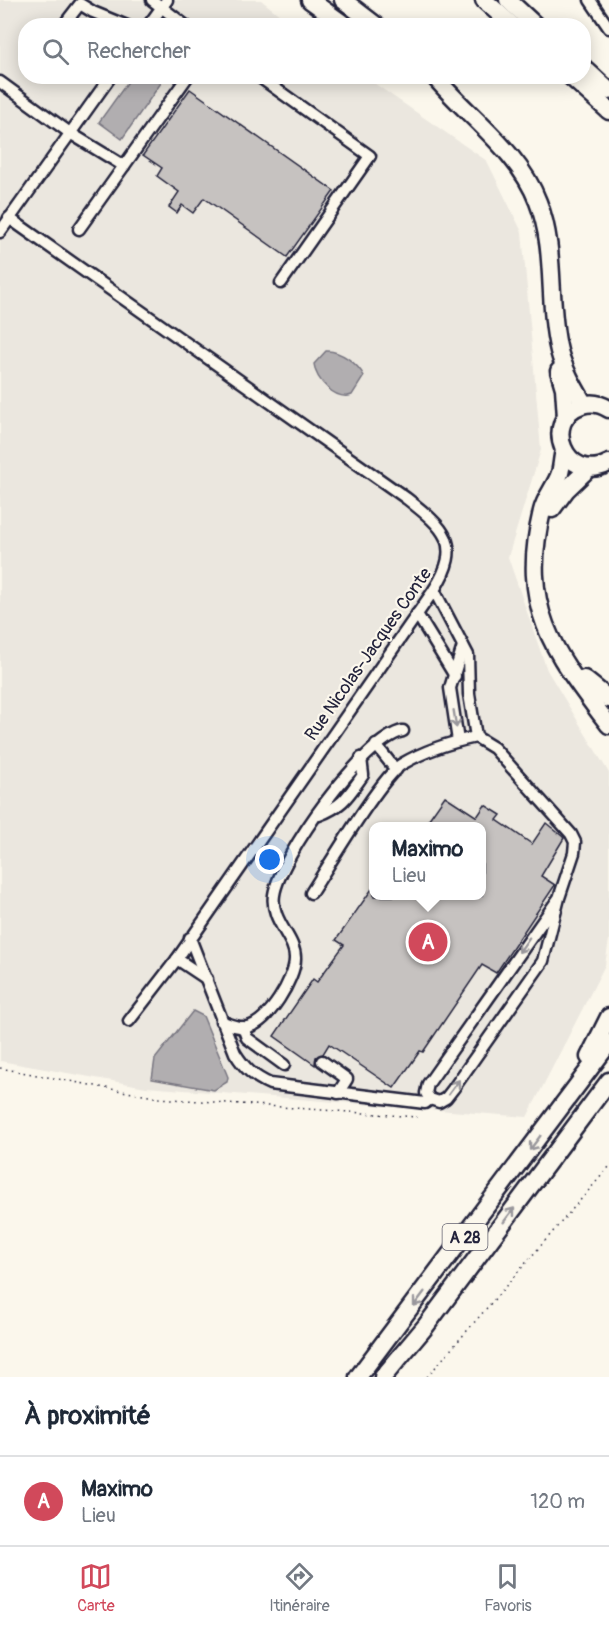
<!DOCTYPE html>
<html lang="fr">
<meta charset="utf-8">
<style>
:root{--surface:#fff;--page:#f2f2f3;--text:#1f2937;--muted:#747a83;--line:#e0e1e3;--accent:#d1495b}
body{margin:0;font-family:Pangolin,sans-serif;background:var(--page);color:var(--text)}
.you{position:absolute;left:270px;top:860px;width:21px;height:21px;margin:-15px;border:4px solid #fff;border-radius:50%;background:#1a73e8;box-shadow:0 0 0 9px #1a73e833}
.badge{display:grid;place-items:center;width:39px;height:39px;border-radius:50%;background:var(--accent);color:#fff;font-size:20px;font-weight:700}
.pin{position:absolute;translate:-50% -50%;border:3px solid #fff;box-shadow:0 2px 6px #0006}
.popup{position:absolute;left:369px;top:822px;width:117px;height:78px;box-sizing:border-box;display:grid;place-content:center;border-radius:12px;background:var(--surface);filter:drop-shadow(0 2px 4px #0005);font-size:20px;white-space:nowrap;color:var(--muted)}
.popup b{font-size:22px;color:var(--text)}
.popup::after{content:'';position:absolute;left:50%;top:100%;margin-left:-12px;border:12px solid transparent;border-top-color:var(--surface)}
.list{margin:0;padding:0;list-style:none}
h2{display:flex;justify-content:space-between;align-items:center;height:78px;margin:0;padding:0 24px;font-size:26px}
h2 small{font-size:20px;font-weight:400;color:var(--muted)}
.list li{display:grid;grid-template-columns:39px 1fr auto;gap:18px;align-items:center;box-sizing:border-box;height:90px;padding:0 24px;border-top:2px solid var(--line)}
.list b{display:block;font-size:22px;white-space:nowrap}
.list p{margin:0;font-size:20px;white-space:nowrap;color:var(--muted)}
.list em{font-size:20px;font-style:normal;color:var(--muted)}
.icon{flex:none;width:33px;height:33px;fill:none;stroke:currentColor;stroke-width:2;stroke-linecap:round;stroke-linejoin:round}
.map{position:relative;flex:none;width:609px;height:1377px;overflow:hidden}
.search{position:absolute;background:var(--surface);box-shadow:0 3px 15px #0003;left:18px;right:18px;top:18px;height:66px;display:flex;align-items:center;gap:15px;box-sizing:border-box;padding:0 21px;border-radius:24px;color:var(--muted);font-size:22px}
.sheet{height:168px;background:var(--surface)}
nav{display:flex;justify-content:space-around;align-items:center;box-sizing:border-box;height:84px;border-top:2px solid var(--line);background:var(--surface);font-size:16px;color:var(--muted)}
nav a{display:grid;justify-items:center;gap:3px}
nav .on{color:var(--accent)}
.map>svg:first-child{display:block}
.built{fill:#ebe7df;fill-rule:evenodd}
.water{fill:#b1aeb0;stroke:#787681;stroke-width:1.5}
.building{fill:#c6c2c0;stroke:#22223b;stroke-width:1.5}
.lines{fill:none;stroke-linecap:round;stroke-linejoin:round}
.minor-casing{stroke:#22223b;stroke-width:15}
.highway-casing{stroke:#22223b;stroke-width:21}
.path{stroke:#22223b;stroke-width:1.5;stroke-dasharray:1.5 4.5;stroke-linecap:butt}
.minor{stroke:#fbf7ec;stroke-width:10}
.highway{stroke:#fbf7ec;stroke-width:16}
.oneway{stroke:#99979c}
.labels{text-anchor:middle;stroke-width:4.5;stroke-linejoin:round;paint-order:stroke}
.shield{fill:#fbf7ec;stroke:#636270;stroke-width:1.5}
.shield-label{font-size:16px;font-weight:bold;fill:#22223b}
.street-label{font-size:18px;fill:#22223b;stroke:#fbf7ec}
</style>
<div class="map">
<svg width="609" height="1377" viewBox="0 0 609 1377">
<rect width="100%" height="100%" fill="#fbf7ec"/>
<filter id="ink" filterUnits="userSpaceOnUse"><feTurbulence type="fractalNoise" baseFrequency=".0167" numOctaves="2"/><feDisplacementMap in="SourceGraphic" scale="12" xChannelSelector="R" yChannelSelector="G"/><feConvolveMatrix kernelMatrix="1 2 1 2 8 2 1 2 1" color-interpolation-filters="sRGB"/></filter>
<g filter="url(#ink)">
<path class="built" d="M0 0H261L292 25 26 26V76L365 77 487 161 522 232 541 450 508 557 547 670 609 773V940L605 965 527 1117 146 1087 0 1061ZM374 826H482V896H374Z"/>
<g class="water">
<polygon points="132,76 152,77 161,83 122,139 99,122"/>
<path d="M326 351C340 350 358 364 364 376L352 395C335 401 316 380 314 364Z"/>
<polygon points="193,1011 203,1016 228,1077 227,1082 214,1090 152,1079 155,1059"/>
</g>
<g class="building">
<polygon points="190,89 334,191 287,257 204,198 193,213 182,205 177,213 169,207 179,192 157,176 162,168 143,155"/>
<polygon points="445,796 477,817 485,805 501,815 497,820 532,844 546,823 562,836 564,838 541,876 555,885 496,973 482,965 423,1052 420,1051 394,1088 329,1044 323,1054 316,1057 315,1065 274,1036 313,979 317,982 344,945 336,940 374,886 374,896 482,896 482,826 424,826"/>
</g>
<g class="lines">
<g class="minor-casing">
<g id="minor">
<polyline points="152,0 186,26"/>
<polyline points="590,0 609,28"/>
<polyline points="63,26 80,4 93,12 127,26"/>
<polyline points="148,26 167,0"/>
<polyline points="258,76 370,156 281,283"/>
<polyline points="0,82 70,133 124,166"/>
<path d="M9 218 406 498C444 528 464 543 434 590L177 959 129 1021"/>
<polyline points="79,229 188,76"/>
<polyline points="0,232 111,76"/>
<polyline points="434,590 468,655 469,694 476,737"/>
<polyline points="417,614 455,676"/>
<polyline points="458,741 450,688 463,646"/>
<polyline points="376,745 396,770"/>
<path d="M319 815C343 806 348 796 363 775L361 758"/>
<path d="M311 893C328 867 381 777 402 764 424 751 452 742 476 737L494 748 571 834 575 842 574 853 559 898 543 961 453 1089 446 1098 439 1102 430 1099 426 1093 428 1084 559 898"/>
<path d="M190 938 235 1053C245 1069 253 1076 270 1084L425 1103 430 1099"/>
<polyline points="177,959 207,979"/>
<path d="M221 1021C229 1024 239 1029 247 1027 268 1024 295 978 295 959 296 938 270 921 274 895 279 858 364 738 403 731"/>
<polyline points="243,1027 247,1038 284,1065"/>
<polyline points="322,1061 347,1079 338,1093"/>
</g>
</g>
<g class="highway-casing">
<g id="highway">
<polyline points="310,0 346,26"/>
<polyline points="343,0 377,26"/>
<polyline points="484,0 513,26"/>
<polyline points="508,0 536,26"/>
<polyline points="584,68 609,91"/>
<path d="M434 76C468 117 519 151 538 202 557 250 547 302 559 351 564 370 574 387 584 404"/>
<polyline points="570,76 609,111"/>
<polyline points="559,371 564,388 566,417"/>
<path d="M609 409C601 404 591 402 582 405 540 419 565 486 609 463"/>
<path d="M564 451C562 458 562 466 560 473 556 486 545 497 542 511 519 608 553 651 609 725"/>
<polyline points="552,509 566,490 589,468"/>
<polyline points="584,679 609,699"/>
<polyline points="589,1057 609,1017"/>
<polyline points="358,1377 609,1043"/>
<polyline points="383,1377 425,1327 609,1081"/>
</g>
</g>
<g class="path">
<polyline points="0,1068 159,1098 417,1117"/>
<polyline points="427,1377 609,1167"/>
</g>
<use href="#minor" class="minor"/>
<use href="#highway" class="highway"/>
</g>
<defs><path id="oneway-shaft" d="M-6 0H5M1.5-3L5.5 0L1.5 3" fill="none" stroke-width="1.6" stroke-linecap="round" stroke-linejoin="round" transform="scale(1.5)"/></defs>
<g class="oneway">
<use href="#oneway-shaft" transform="translate(455 719) rotate(81)"/>
<use href="#oneway-shaft" transform="translate(524 945) rotate(125)"/>
<use href="#oneway-shaft" transform="translate(454 1087) rotate(-54)"/>
<use href="#oneway-shaft" transform="translate(535 1143) rotate(127)"/>
<use href="#oneway-shaft" transform="translate(509 1215) rotate(-53)"/>
<use href="#oneway-shaft" transform="translate(419 1299) rotate(127)"/>
</g>
</g>
<g class="labels">
<rect class="shield" x="442.5" y="1224" width="45" height="26" rx="4.5"/>
<g class="shield-label">
<text x="465" y="1243">A 28</text>
</g>
<g class="street-label">
<text transform="translate(368 654) rotate(-55)" y="6">Rue Nicolas-Jacques Conte</text>
</g>
</g>
</svg>
<div class="you"></div>
<div class="pin badge" style="left:428px;top:942px">A</div>
<div class="popup"><b>Maximo</b>Lieu</div>
<div class="search"><svg class="icon" aria-label="search" viewBox="0 0 24 24"><circle cx="10" cy="10" r="6"/><path d="M15 15l6 6"/></svg>Rechercher</div>
</div>
<section class="sheet">
<h2>À proximité<small></small></h2>
<ul class="list">
<li><span class="badge">A</span><div><b>Maximo</b><p>Lieu</p></div><em>120 m</em></li>
</ul>
</section>
<nav>
<a class="on"><svg class="icon" aria-label="map" viewBox="0 0 24 24"><path d="M3 6l6-2 6 2 6-2v14l-6 2-6-2-6 2zM9 4v14M15 6v14"/></svg>Carte</a>
<a><svg class="icon" aria-label="directions" viewBox="0 0 24 24"><path d="M12 3l9 9-9 9-9-9zM9 14v-3h6M13 9l2 2-2 2"/></svg>Itinéraire</a>
<a><svg class="icon" aria-label="saved" viewBox="0 0 24 24"><path d="M7 4h10v16l-5-4-5 4z"/></svg>Favoris</a>
</nav>
